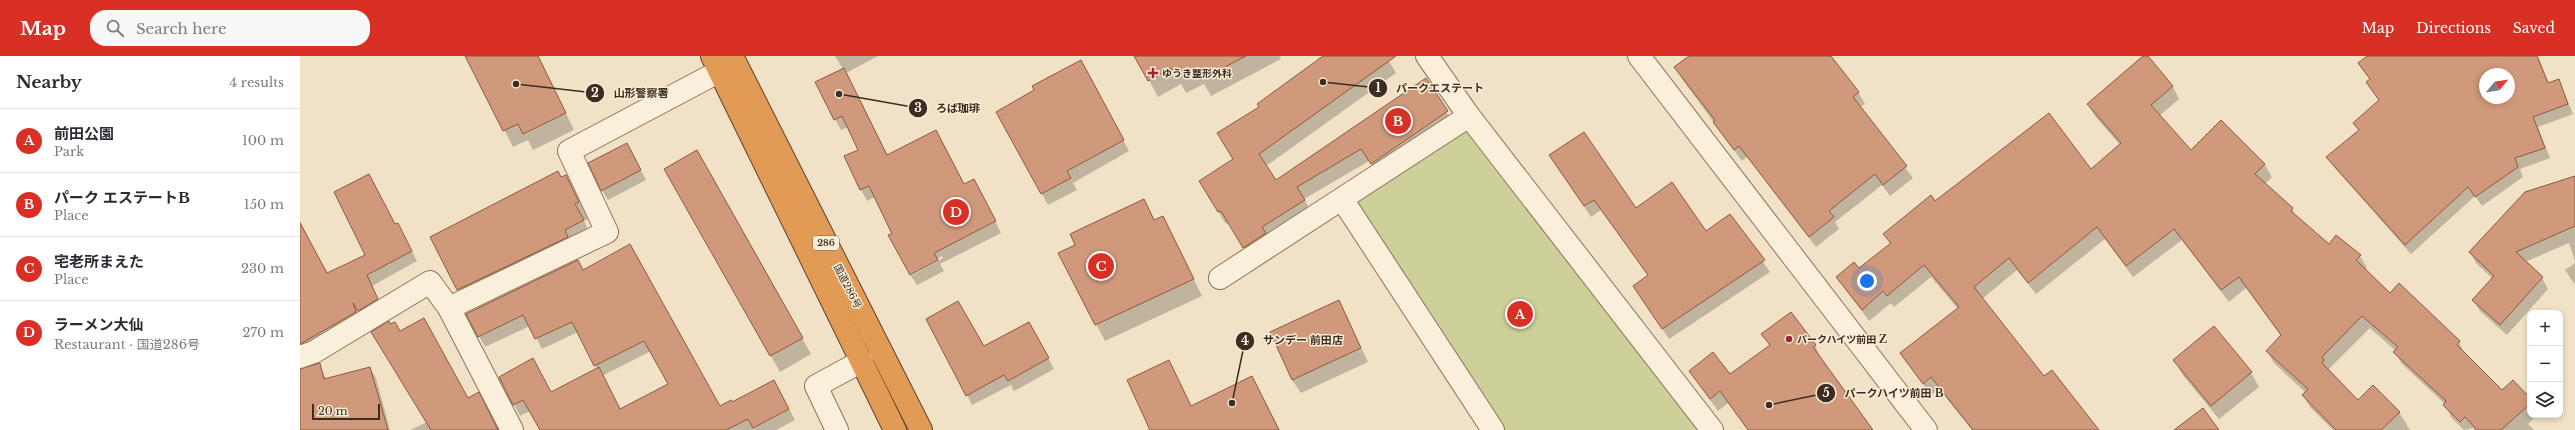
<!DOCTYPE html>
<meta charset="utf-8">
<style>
:root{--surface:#fff;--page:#f7f7f7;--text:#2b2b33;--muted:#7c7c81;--line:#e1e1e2;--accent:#d93025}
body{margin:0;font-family:"Libre Baskerville","Noto Sans JP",serif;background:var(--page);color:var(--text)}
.controls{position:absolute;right:12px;bottom:12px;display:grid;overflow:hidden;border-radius:8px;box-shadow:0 2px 6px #0003}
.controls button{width:36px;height:36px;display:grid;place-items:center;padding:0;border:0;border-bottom:1px solid var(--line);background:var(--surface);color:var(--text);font:20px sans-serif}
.compass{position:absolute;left:2179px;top:12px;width:36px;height:36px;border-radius:50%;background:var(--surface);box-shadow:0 2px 6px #0003;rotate:60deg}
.scale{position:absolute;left:12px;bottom:10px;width:68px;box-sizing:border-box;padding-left:4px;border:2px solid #3d2c1f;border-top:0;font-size:11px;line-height:14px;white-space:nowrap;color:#3d2c1f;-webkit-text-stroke:3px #f7ecd6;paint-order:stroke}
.you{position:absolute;left:1567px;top:225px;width:14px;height:14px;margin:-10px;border:3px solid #fff;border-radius:50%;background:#1a73e8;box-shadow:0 0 0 6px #1a73e833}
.badge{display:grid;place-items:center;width:26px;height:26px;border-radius:50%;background:var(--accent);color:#fff;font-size:13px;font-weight:700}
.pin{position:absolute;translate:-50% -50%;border:2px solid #fff;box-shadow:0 1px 4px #0006}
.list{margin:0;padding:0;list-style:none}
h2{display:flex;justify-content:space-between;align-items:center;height:52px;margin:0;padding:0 16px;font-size:17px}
h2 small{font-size:13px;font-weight:400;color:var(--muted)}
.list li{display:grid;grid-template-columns:26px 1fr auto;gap:12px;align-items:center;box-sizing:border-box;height:64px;padding:0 16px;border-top:1px solid var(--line)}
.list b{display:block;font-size:15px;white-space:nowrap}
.list p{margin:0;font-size:13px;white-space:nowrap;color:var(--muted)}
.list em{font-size:13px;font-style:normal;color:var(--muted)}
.icon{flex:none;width:22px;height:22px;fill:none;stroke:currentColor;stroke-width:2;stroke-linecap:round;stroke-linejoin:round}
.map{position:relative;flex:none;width:2275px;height:374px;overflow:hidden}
header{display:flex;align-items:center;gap:24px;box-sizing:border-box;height:56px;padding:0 20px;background:var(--accent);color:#fff}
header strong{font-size:19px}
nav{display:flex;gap:22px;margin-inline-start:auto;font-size:14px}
.search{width:280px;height:36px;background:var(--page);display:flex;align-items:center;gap:10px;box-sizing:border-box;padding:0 14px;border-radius:16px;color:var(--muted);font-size:15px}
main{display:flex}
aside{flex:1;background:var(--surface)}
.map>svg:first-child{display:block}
.green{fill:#cdd099}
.shadow{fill:#0003;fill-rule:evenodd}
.building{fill:#d0997b;stroke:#8e593f;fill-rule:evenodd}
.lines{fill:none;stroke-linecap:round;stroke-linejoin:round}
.minor-casing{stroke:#8d725b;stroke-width:24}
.highway-casing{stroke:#5b412f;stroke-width:24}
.minor{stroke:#faefda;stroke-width:22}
.highway{stroke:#e29b54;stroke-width:22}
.poi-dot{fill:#9f2830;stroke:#f7ecd6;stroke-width:1.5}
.labels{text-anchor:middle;stroke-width:3;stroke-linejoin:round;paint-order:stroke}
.shield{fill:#f7ecd6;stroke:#756656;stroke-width:1}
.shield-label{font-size:9px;font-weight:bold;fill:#3d2c1f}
.poi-label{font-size:10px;font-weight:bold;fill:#3d2c1f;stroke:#f7ecd6;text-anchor:start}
.street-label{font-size:10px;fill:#3d2c1f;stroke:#f7ecd6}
.leader{fill:none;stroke:#3d2c1f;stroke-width:1.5}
.callout-dot{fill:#3d2c1f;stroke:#f7ecd6;stroke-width:1.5}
.mark-label{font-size:12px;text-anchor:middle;font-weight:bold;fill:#fff}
.callout-label{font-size:11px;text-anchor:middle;font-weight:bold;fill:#3d2c1f;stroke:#f7ecd6;stroke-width:3;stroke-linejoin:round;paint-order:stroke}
</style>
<header>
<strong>Map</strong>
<div class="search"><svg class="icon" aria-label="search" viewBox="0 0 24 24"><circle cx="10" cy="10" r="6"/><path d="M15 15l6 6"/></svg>Search here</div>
<nav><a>Map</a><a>Directions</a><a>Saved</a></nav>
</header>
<main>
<aside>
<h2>Nearby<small>4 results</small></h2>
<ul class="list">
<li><span class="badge">A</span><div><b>前田公園</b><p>Park</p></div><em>100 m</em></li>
<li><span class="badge">B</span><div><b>パーク エステートB</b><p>Place</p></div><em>150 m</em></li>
<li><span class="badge">C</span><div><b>宅老所まえた</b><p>Place</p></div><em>230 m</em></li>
<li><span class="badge">D</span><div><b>ラーメン大仙</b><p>Restaurant · 国道286号</p></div><em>270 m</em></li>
</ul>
</aside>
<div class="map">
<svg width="2275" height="374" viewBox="0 0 2275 374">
<rect width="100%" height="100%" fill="#f1e1c6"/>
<polygon class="green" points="1169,60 1411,374 1193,374 1042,143"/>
<g class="shadow">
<polygon points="166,0 238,0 274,74 233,94 228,84 213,91"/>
<polygon points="535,0 578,0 546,17 588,100 642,86 664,129 680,135 701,177 640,208 644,215 617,229 611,220 643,202 642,200 610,218 575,141 567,145 561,134 546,100 559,94 548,71 541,74 535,63 543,13"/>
<polygon points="836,0 980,0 981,3 911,40 904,28 886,37 881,28 858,41"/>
<polygon points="1025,0 1086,0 1096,17 966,110 976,125 1125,24 1154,68 1079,119 1069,105 1004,143 1012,157 951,203 929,166 926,168 907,138 934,104 960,52"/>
<polygon points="1390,0 1530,0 1558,36 1565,48 1560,51 1613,122 1590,140 1582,129 1535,166 1539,173 1516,191 1447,101 1442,105 1382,23 1376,11"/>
<polygon points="1844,0 1873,31 1879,43 1859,60 1891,96 1921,65 1965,109 1972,121 1965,128 1992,153 1997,162 2029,189 2060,200 2067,212 2065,214 2090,239 2099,228 2159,286 2165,299 2202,335 2230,344 2230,359 2237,359 2228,368 2234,374 2174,374 2173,372 2164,374 2151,361 2145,348 2102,308 2095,296 2096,295 2070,272 2029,313 2058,345 2099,356 2110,374 2033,374 2010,351 2003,339 2006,337 1974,307 1967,295 1981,280 1946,232 1929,246 1882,184 1833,221 1805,183 1736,238 1717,214 1682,243 1744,322 1799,374 1672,374 1639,333 1631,339 1601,298 1658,253 1631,221 1594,251 1591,247 1569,265 1537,221 1559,214 1590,188 1584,178 1635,146 1791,114 1820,89 1795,60 1788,48"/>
<path d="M2102 0H2238L2249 28 2259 25 2273 58 2238 71 2250 102 2220 113 2223 121 2182 150 2175 140 2111 198 2034 111 2028 101 2059 75 2054 67 2084 41ZM2185 18H2209V42H2185Z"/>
<polygon points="788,17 829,95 773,127 777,134 748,149 697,56"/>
<polygon points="327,88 346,124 308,144 302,134"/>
<polygon points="397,95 511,298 480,316 366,113"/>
<polygon points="1257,110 1336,153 1406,177 1430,159 1470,216 1369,283 1334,230 1348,220 1301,154 1291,161"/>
<polygon points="266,120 288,163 284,165 292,181 168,250 131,181"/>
<polygon points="2275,121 2275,205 2269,187 2225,206 2242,222 2248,233 2207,279 2180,255 2173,244 2192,222 2176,207 2170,196"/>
<polygon points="844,144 855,165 863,161 902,240 805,285 759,197 776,189"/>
<polygon points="0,165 27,218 66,200 95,169 103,178 117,205 72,230 83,253 65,264 57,254 61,267 0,301"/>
<path d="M278 205 284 215 420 351 480 336 495 364 476 374H241L230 355 220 360 200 321 251 337 297 313 278 276 242 293 230 270 185 291 179 280ZM351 295 370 328 320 354 302 320Z"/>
<polygon points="2275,207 2275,229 2265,214"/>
<polygon points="1038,245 1068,306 1001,337 992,324"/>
<polygon points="90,270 100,276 168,343 178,338 199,374 110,374 127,366"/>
<polygon points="735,277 754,313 714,335 711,329 672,349 667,339 684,292"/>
<polygon points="1463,278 1515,289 1521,303 1572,374 1448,374 1428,347 1418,355 1390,315 1430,320 1470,290"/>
<polygon points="1874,304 1951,317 1959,331 1919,363 1882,318"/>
<polygon points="869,305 892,351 952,321 980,374 846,374 851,372"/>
<polygon points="19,308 26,323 70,312 76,322 90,374 0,374 0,314"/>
</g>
<g class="building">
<polygon points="165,0 238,0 266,57 223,78 218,68 203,75"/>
<polygon points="834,0 946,0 900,24 894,11 876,21 871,12 848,25"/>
<polygon points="1023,0 1096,0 959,98 976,124 1126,22 1148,55 1071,108 1061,93 997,131 1005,144 962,171 966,177 943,192 921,155 918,156 899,125 933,103 917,77 959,51 957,48"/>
<polygon points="1389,0 1531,0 1559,36 1553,41 1607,110 1583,129 1575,118 1529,155 1534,161 1509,181 1439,90 1434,94 1413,66 1415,64 1374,11"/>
<polygon points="1843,0 1848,0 1873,30 1851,49 1891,94 1921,64 1965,108 1955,118 1993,152 1991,155 2029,188 2036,179 2061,199 2056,204 2090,237 2099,227 2160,285 2157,289 2202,334 2213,324 2230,342 2230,348 2201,374 2177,374 2165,361 2160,366 2143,349 2146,345 2093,296 2098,291 2062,260 2022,301 2024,304 2022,307 2058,344 2073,329 2100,356 2081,374 2036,374 2002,339 2008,333 1966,295 1981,279 1939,221 1921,234 1874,173 1826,210 1797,171 1728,227 1709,202 1674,231 1744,320 1752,314 1799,374 1673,374 1631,321 1623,328 1600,297 1659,251 1624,209 1587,240 1583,235 1562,254 1536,221 1554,206 1559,212 1591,187 1583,178 1631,139 1635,145 1749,57 1791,113 1821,87 1787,48"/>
<path d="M2067 0H2237L2248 27 2259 23 2268 48 2233 61 2245 92 2215 102 2218 111 2175 141 2168 131 2105 189 2026 101 2059 74 2053 67 2079 44 2066 26 2070 23 2058 7ZM2185 18H2209V42H2185Z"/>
<polygon points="781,4 824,84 767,115 771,122 741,138 696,56 734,34 732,30"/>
<polygon points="544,12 587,99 636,74 664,128 674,123 696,165 634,197 638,204 610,219 588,179 592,178 569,130 560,134 544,100 558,94 542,60 534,64 515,26"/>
<polygon points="1284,76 1336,152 1372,126 1406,175 1430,158 1465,204 1362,273 1333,230 1348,219 1294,144 1284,150 1249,99"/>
<polygon points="327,87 341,114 301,135 288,107"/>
<polygon points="397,94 503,282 470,300 364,113"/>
<polygon points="258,115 261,121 266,119 279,146 275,148 284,164 265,174 268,181 157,234 130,181"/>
<polygon points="69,118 95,168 98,167 112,195 67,219 78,243 58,255 53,247 56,256 0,288 0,167 27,217 65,199 34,136"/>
<polygon points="2275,120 2275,170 2216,196 2243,221 2200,269 2172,244 2194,220 2169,196 2225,136"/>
<polygon points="844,143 854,164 863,160 894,223 795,269 758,197 775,189 770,178"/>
<polygon points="330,188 420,350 431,344 432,346 474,324 489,353 453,372 448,363 426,374 240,374 223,344 213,349 199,321 233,302 251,336 299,311 320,353 368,328 344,285 294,310 272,266 235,283 223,259 178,281 166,258 278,204 283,214"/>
<polygon points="1039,244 1061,292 992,324 970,276"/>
<polygon points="658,245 684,290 729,266 749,302 708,325 704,319 666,340 626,263"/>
<polygon points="1491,256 1516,289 1513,291 1573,374 1448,374 1420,335 1410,343 1389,315 1413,296 1430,318 1470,289 1461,278"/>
<polygon points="124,262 168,342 179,336 198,374 131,374 71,276 89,265 90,268 95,266 100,275"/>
<polygon points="1914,270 1952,316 1911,350 1873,304"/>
<polygon points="869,304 891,350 952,320 979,374 850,374 827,324"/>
<polygon points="20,307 24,323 70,311 88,374 0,374 0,313"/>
<polygon points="1903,352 1919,374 1874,374"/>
</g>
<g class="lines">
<g class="minor-casing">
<g id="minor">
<polyline points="1127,0 1169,60 1412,374"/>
<polyline points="1339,0 1626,374"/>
<polyline points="1042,143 1193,374"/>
<polyline points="920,222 1169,60"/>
<polyline points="149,252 307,176 269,95 420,15"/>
<polyline points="0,301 14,296 130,226 149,252 212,374"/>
<polyline points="537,374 516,330 562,305"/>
</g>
</g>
<g class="highway-casing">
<g id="highway">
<polyline points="412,0 595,374"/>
<polyline points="432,0 621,374"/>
</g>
</g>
<use href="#minor" class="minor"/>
<use href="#highway" class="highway"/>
</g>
<g class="poi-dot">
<path d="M851 11h4v4h4v4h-4v4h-4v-4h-4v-4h4z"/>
<circle cx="1489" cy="283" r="4"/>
</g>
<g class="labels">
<rect class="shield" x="513" y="180" width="26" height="14" rx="3"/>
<g class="shield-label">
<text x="526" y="190">286</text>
</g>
<g class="poi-label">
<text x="862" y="21">ゆうき整形外科</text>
<text x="1497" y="287">パークハイツ前田 Z</text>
</g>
<g class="street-label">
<text transform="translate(548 230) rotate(63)" y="4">国道286号</text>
</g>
</g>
<path class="leader" d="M1023 26L1078 32M216 28L295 37M539 38L618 52M932 347L945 285M1469 349L1526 337"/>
<g class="callout-dot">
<circle cx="1023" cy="26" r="4"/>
<circle cx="216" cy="28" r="4"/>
<circle cx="539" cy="38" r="4"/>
<circle cx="932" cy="347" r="4"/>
<circle cx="1469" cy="349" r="4"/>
<circle cx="1078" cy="32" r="10"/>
<circle cx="295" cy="37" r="10"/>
<circle cx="618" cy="52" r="10"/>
<circle cx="945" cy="285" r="10"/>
<circle cx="1526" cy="337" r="10"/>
</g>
<g class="mark-label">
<text x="1078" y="36">1</text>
<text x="295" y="41">2</text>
<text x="618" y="56">3</text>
<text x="945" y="289">4</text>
<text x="1526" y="341">5</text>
</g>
<g class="callout-label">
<text x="1140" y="36">パークエステート</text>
<text x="341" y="41">山形警察署</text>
<text x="658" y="56">ろば珈琲</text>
<text x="1003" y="288">サンデー 前田店</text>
<text x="1594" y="341">パークハイツ前田 B</text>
</g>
</svg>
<div class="controls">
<button>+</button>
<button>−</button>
<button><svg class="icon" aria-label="layers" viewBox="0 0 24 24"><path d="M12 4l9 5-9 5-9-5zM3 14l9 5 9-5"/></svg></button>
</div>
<svg class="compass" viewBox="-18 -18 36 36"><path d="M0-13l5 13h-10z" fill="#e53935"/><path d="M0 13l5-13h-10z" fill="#7c7c81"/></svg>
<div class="scale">20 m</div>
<div class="you"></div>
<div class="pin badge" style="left:1220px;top:258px">A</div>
<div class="pin badge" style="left:1098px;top:65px">B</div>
<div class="pin badge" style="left:801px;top:210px">C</div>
<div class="pin badge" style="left:656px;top:156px">D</div>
</div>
</main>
